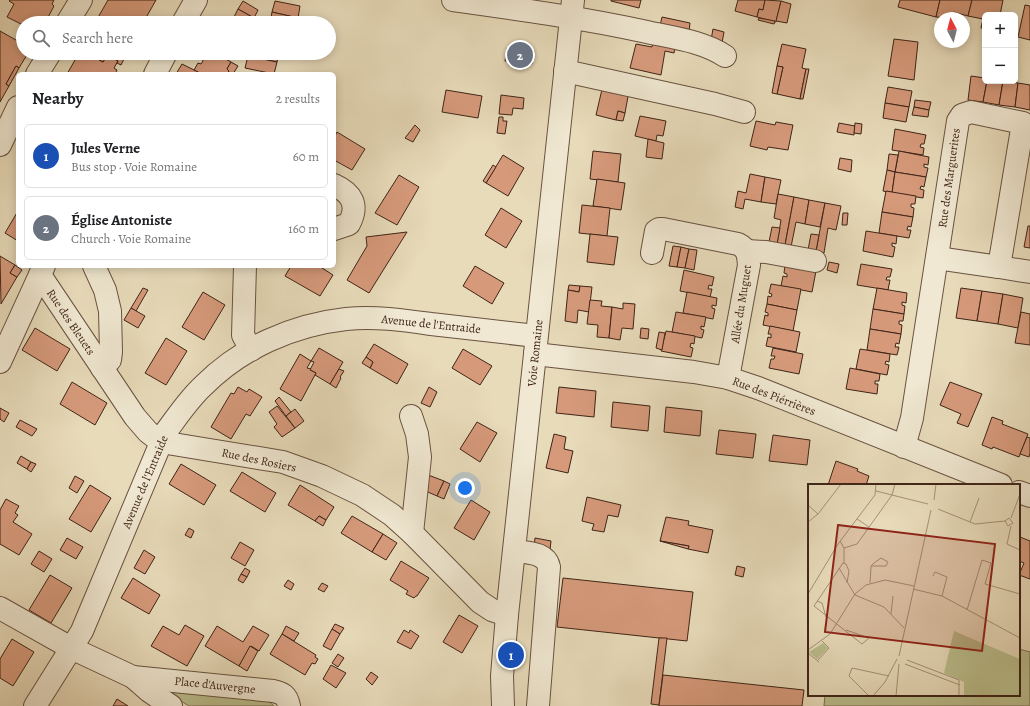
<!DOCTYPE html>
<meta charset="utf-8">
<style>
:root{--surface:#fff;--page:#f2f2f2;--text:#202124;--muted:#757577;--line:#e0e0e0;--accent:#1a73e8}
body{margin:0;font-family:Alegreya,serif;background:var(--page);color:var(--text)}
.controls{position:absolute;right:12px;top:12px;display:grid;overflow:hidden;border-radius:6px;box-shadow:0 2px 10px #0003}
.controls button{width:36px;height:36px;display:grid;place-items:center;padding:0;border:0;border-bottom:1px solid var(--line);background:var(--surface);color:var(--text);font:20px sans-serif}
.compass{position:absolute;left:934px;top:12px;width:36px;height:36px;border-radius:50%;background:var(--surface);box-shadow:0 2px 10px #0003;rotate:353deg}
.you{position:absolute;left:465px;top:488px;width:14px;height:14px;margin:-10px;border:3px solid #fff;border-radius:50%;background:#1a73e8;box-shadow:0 0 0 6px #1a73e833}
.badge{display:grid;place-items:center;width:26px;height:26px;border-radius:50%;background:var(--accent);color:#fff;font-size:13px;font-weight:700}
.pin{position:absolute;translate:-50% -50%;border:2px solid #fff;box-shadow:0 1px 4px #0006}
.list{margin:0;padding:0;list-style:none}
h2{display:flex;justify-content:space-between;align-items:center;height:52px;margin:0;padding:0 16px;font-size:17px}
h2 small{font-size:13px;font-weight:400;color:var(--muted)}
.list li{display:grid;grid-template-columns:26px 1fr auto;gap:12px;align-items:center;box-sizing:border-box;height:64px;margin:0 8px 8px;padding:0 8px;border:1px solid var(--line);border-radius:6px}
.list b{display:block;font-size:15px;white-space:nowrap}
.list p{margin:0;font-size:13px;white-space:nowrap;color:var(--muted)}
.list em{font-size:13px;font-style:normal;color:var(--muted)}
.icon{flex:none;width:22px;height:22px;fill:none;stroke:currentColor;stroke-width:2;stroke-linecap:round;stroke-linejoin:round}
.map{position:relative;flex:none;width:1030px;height:706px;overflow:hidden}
.search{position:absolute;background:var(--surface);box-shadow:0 2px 10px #0003;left:16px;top:16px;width:320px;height:44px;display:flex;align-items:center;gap:10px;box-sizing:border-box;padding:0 14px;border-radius:22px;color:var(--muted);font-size:15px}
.panel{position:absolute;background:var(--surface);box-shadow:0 2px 10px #0003;left:16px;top:72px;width:320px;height:196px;border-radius:6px}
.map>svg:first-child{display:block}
.green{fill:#babe8c;stroke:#7c7152}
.building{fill:#d69a7b;stroke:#3f2417}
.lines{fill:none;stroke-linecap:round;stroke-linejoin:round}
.minor-casing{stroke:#695240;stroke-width:24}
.minor{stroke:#f0e8d2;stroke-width:22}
.labels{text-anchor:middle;stroke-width:3;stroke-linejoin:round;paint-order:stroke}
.street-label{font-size:12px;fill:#3f2417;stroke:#f0e8d2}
.inset-road{fill:none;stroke:#a49279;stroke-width:1}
.view{fill:#8f2418;fill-opacity:0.15;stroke:#8f2418;stroke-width:2}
.inset-edge{fill:none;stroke:#3f2417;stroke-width:2}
</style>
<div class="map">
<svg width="1030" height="706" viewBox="0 0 1030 706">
<rect width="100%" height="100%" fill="#e8dbba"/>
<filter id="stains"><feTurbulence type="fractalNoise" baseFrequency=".005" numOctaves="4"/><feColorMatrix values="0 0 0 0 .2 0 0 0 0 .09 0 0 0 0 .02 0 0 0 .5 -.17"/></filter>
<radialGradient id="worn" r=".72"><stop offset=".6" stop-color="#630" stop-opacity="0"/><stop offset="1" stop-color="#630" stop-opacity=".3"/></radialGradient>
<g class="green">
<polygon points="1019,649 1030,652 1030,706 824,706 825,695 1019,695"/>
<polygon points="160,688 266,699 274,706 189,706"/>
</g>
<g class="building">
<polygon points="10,0 54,0 52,4 54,6 46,21 40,18 38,23 23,23 23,25 7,17 14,4 9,1"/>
<polygon points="108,0 156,0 143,23 100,23 96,21"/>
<polygon points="611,0 641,0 639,8 611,1"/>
<polygon points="738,0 765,0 763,10 759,9 757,17 735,11"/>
<polygon points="765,0 781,1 776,22 757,17 759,9 763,10"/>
<polygon points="900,0 940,0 936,17 898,7"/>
<polygon points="940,0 972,0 968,16 953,12 952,18 936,17"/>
<polygon points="972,0 1003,0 1000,15 985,15 985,29 981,28 983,19 968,16"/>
<polygon points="243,1 258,10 254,18 238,9"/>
<polygon points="275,1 300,6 298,18 272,12"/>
<polygon points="781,1 791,4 787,23 776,21"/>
<polygon points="1025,5 1030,6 1030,40 1018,37"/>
<polygon points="238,9 254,18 251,23 245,23 234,17"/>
<polygon points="272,12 298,18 296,23 270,23"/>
<polygon points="662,17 690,23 689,32 660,26"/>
<polygon points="759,18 775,21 774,24 758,20"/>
<polygon points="713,29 724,32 722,43 711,40"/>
<polygon points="0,31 23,44 23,53 28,53 19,68 16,66 6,84 9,86 0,102"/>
<polygon points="654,39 676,44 674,53 665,51 661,75 630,68 636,44 652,47"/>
<polygon points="894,39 918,42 914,80 888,76"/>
<polygon points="782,44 806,49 802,68 806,69 800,99 777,94 783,67 777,66"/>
<polygon points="507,48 534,51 532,64 505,61"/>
<polygon points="79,53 87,53 103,62 106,57 109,56 118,61 114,68 117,70 115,74 67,74"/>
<polygon points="87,53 127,53 121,65 117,63 118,61 109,56 106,57 103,62"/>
<polygon points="198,53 215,53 231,62 227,69 229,71 227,74 201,74 194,70 198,63 201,64 203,61 202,56"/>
<polygon points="248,53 279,53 277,62 248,56"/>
<polygon points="248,56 277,62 274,74 245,68"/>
<polygon points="231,62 238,66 233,74 227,74 229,71 227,69"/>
<polygon points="182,64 200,73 199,74 176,74"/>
<polygon points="16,66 19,68 9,86 6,84"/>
<polygon points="777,66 783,67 777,94 772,93"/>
<polygon points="806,69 809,69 803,99 800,99"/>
<polygon points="971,76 985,78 985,81 987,81 983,102 968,100"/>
<polygon points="987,81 1003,81 999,105 983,102"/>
<polygon points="1003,81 1018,83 1015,107 999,105"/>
<polygon points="1018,83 1030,85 1030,110 1015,107"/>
<polygon points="603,85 629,91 625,113 618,111 616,120 596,115"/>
<polygon points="888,87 912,91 909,107 885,103"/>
<polygon points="446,90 482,96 478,118 442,112"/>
<polygon points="501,95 524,98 523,109 513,108 512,115 499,114"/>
<polygon points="915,100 931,102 929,110 914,107"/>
<polygon points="885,103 909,107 906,122 883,118"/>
<polygon points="914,107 929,110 928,117 912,115"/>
<polygon points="618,111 625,113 623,121 616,120"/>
<polygon points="640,116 666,121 663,136 657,135 656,141 635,136"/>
<polygon points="499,117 503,117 503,121 507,121 505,134 497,133"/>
<polygon points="756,121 775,125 776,122 793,125 788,150 768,147 767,150 750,146"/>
<polygon points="839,123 855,126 854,135 837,132"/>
<polygon points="855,123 862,124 861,134 854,133"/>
<polygon points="415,125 420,130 413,142 405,138"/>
<polygon points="895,129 926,135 924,144 921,144 920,147 924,148 923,155 892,150"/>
<polygon points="337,132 365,149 352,170 334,160 334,138"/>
<polygon points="648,139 664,143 662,159 646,157"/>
<polygon points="593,151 621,154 618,182 590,179"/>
<polygon points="899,151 929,157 928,165 924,164 924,167 928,168 926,177 895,172"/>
<polygon points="889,154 898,155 895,172 887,170"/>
<polygon points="503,155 524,168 508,196 486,183"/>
<polygon points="840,158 852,160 851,172 838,169"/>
<polygon points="493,165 496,167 486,183 483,181"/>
<polygon points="887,170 895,172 892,193 883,191"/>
<polygon points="895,172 926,177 924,187 921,186 920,189 924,190 923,198 892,193"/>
<polygon points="750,174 765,177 761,202 745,199 743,209 735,207 738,191 746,193"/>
<polygon points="399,175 419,187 397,225 375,213"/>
<polygon points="765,177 781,180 776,204 761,202"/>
<polygon points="597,179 625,183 621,210 593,206"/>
<polygon points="886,191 916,196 915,204 911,204 911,207 914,208 913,217 882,212"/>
<polygon points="778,194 794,197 785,245 777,244 781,220 774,218"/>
<polygon points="794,197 809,200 805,224 796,222 791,247 785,245"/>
<polygon points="809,200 825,203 820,227 805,224"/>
<polygon points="825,203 841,206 836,230 828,228 824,253 816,251"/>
<polygon points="582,205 610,208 607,236 579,233"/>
<polygon points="501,208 522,221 506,248 485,235"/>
<polygon points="18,211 18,241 5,233"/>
<polygon points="882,212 913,217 911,227 908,226 907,230 911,230 909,238 879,233"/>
<polygon points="843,213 848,213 847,225 842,225"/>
<polygon points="1028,226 1030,226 1030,248 1024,247"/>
<polygon points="772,227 780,228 777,244 769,242"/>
<polygon points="866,231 897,236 896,244 892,243 892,246 895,247 893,257 863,251"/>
<polygon points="407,232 369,293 347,280 367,246 366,237"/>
<polygon points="590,234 618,237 614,265 587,262"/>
<polygon points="811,234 819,235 816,251 808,250"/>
<polygon points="673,246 681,247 677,267 669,266"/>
<polygon points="681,247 689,249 685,268 677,267"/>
<polygon points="689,249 697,250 694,270 685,268"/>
<polygon points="0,256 15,265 10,273 17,277 1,304"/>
<polygon points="829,262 839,264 837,273 827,270"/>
<polygon points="861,264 892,269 890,277 887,277 886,280 890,280 888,290 857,285"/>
<polygon points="15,265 22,270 17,277 10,273"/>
<polygon points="785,265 816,271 812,292 781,286 783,276 787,277 787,274 784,273"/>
<polygon points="291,266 319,266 333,275 320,296 285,276"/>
<polygon points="475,266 504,283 492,304 463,286"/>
<polygon points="684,270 714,277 712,286 709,285 708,289 712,289 710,297 680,291"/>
<polygon points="771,284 801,289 797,310 767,304 768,296 771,297 772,294 769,293"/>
<polygon points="569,285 580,286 579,292 568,290"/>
<polygon points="580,286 592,287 589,312 578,310 577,323 565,321 568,290 579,292"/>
<polygon points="143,288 148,290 136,311 131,308"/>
<polygon points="877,288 907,293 906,303 902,302 902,305 905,306 904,314 873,309"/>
<polygon points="961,288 982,291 977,321 956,318"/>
<polygon points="982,291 1003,294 998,324 977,321"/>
<polygon points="203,292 225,305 204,340 182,327"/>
<polygon points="687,292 717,298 716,306 712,305 712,308 715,309 713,319 683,313"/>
<polygon points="1003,294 1023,298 1018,328 998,324"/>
<polygon points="590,300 602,301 601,306 612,307 609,338 597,337 598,325 587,324"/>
<polygon points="623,303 635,304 633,329 622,328 620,340 609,338 612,307 623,309"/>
<polygon points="767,304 797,310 793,331 763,325 765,315 768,316 768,313 765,312"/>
<polygon points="131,308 145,316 138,328 124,320"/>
<polygon points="873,309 904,314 903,321 899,321 899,324 902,325 901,334 870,329"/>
<polygon points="676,312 706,317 704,327 701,326 701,329 704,330 702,338 672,332"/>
<polygon points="1021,312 1030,314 1030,345 1015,343"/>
<polygon points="770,326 800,332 796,352 766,346 768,337 771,338 771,334 768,334"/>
<polygon points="35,328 70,349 57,371 22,350"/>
<polygon points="641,328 649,329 648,339 640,338"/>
<polygon points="870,329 901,334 899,344 896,343 895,347 899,347 897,355 867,350"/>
<polygon points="666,331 695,336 694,344 691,343 690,347 693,348 691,357 661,351"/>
<polygon points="659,332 665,333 662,350 656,348"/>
<polygon points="166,338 187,351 166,385 145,373"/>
<polygon points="374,344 408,364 397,384 370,368 373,362 366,357"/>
<polygon points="319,348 343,362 330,384 315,375 316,373 310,370 314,362 311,361"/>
<polygon points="773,348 803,354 799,374 769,368 771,359 774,359 775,356 771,356"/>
<polygon points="463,349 492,366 480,385 452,368"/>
<polygon points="860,349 890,354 889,362 886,361 885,364 889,365 887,375 856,369"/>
<polygon points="300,354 311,361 307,368 311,369 310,370 316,373 301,401 280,389"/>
<polygon points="366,357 373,362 370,368 362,363"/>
<polygon points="850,368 880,374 879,381 875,381 875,384 878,384 877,394 846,389"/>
<polygon points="339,369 344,371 340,377 341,378 336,388 330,384"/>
<polygon points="72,382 107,403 95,425 60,404"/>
<polygon points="950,382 982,394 968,427 957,423 961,414 940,405"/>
<polygon points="238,387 247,392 249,389 262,397 250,416 246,414 231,439 211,427 231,393 234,394"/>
<polygon points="429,387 437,392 430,407 421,403"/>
<polygon points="559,387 596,391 594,417 556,413"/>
<polygon points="279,397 291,412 286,416 275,401"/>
<polygon points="613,402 650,406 648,431 611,427"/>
<polygon points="277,406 295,428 282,437 274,427 277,424 269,412"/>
<polygon points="666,407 702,411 700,436 664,432"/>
<polygon points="0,408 9,413 4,422 0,419"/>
<polygon points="295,409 304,421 295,428 286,416"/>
<polygon points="992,417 1003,421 1002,424 1028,434 1019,457 993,447 992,449 982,445"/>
<polygon points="20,420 37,429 32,436 16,427"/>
<polygon points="477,422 497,433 480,462 460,449"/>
<polygon points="719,430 756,434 753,458 716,454"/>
<polygon points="554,434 566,437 564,449 573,451 568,473 546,468"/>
<polygon points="773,435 810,440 807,465 769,461"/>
<polygon points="1027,437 1030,438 1030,453 1029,457 1020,454"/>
<polygon points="21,456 31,462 27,469 17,463"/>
<polygon points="836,461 858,469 857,471 869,476 866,485 828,485"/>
<polygon points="31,462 36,464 31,472 27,469"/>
<polygon points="181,464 216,485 204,505 169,484"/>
<polygon points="242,472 276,493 265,512 230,491"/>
<polygon points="423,473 444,481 437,496 421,489"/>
<polygon points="75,476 84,481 77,493 69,488"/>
<polygon points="444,481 450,484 444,499 437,496"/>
<polygon points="90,485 111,498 91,532 69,519"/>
<polygon points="300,485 334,507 326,520 319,516 315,521 288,505"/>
<polygon points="587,497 621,505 618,517 608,515 604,532 592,530 594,524 582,521"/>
<polygon points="6,499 19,506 15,513 18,515 13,522 32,534 19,555 0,544 0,510"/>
<polygon points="471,500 490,512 474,540 454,528"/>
<polygon points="319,516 326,520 323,526 315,521"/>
<polygon points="352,516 383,534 372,552 341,533"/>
<polygon points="666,517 689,521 688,525 713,530 708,553 688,549 689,546 660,541"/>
<polygon points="189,528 194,531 191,538 185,535"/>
<polygon points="383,534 397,543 386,560 372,552"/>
<polygon points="1020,537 1030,541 1030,579 1019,575 1024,563 1019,561"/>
<polygon points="67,538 83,547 76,559 60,550"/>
<polygon points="535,538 551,541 550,550 534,548"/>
<polygon points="660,541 689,546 688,549"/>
<polygon points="240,542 254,550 245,566 231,558"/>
<polygon points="144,550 155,557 145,574 134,568"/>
<polygon points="39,551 52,559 44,572 31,564"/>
<polygon points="401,561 429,578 417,596 416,596 414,598 406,594 408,591 390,580"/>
<polygon points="737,566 745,568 743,577 735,575"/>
<polygon points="245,568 250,571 247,577 241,574"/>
<polygon points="241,574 247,577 243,583 238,580"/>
<polygon points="50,575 72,588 51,623 29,610"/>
<polygon points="133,578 160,595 149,614 121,598"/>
<polygon points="563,578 693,592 687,641 557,627"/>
<polygon points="288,580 294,584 291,590 284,586"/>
<polygon points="322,583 328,586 324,592 318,589"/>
<polygon points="459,615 478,626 462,653 443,642"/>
<polygon points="335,624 344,628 340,634 332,629"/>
<polygon points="185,625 204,636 187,666 151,646 163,626 179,635"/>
<polygon points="217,626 243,642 253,626 269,635 259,651 251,646 239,666 205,646"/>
<polygon points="286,626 299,633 294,641 282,634"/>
<polygon points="332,629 340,634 331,650 323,646"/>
<polygon points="404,630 409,633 410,630 419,636 411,649 397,642"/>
<polygon points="282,634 316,655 315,657 318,659 315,664 312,663 305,675 270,654"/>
<polygon points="659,638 667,638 659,705 651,704"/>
<polygon points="12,639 34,652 13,686 0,678 0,659"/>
<polygon points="250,646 258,651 247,671 239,666"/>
<polygon points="338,654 344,658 338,667 332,663"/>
<polygon points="331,665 346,673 336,688 323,679"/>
<polygon points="371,672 378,677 372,685 366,679"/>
<polygon points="663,675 804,690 802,706 659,706"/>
<polygon points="117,699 128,706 113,706"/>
</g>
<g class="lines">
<g class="minor-casing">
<g id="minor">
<path d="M453 0C518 9 583 18 647 32 674 38 702 41 725 56"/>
<polyline points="67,23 81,0"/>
<polyline points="183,23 196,0"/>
<polyline points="565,71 715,104 744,112"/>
<polyline points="37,74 50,53"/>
<polyline points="155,74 166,53"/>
<polyline points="0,145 18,107"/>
<path d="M334 185C352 193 359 205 349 224L334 229"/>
<polyline points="747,251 766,252 815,261"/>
<path d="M652 253 656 231 659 229H663L738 244C748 249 748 255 749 265L728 378"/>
<polyline points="937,258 999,267"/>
<polyline points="94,266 105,290 110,311 111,352 110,360 102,368"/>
<polyline points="245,266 243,335 251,350"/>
<polyline points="40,275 135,417 148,432 161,442 283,462 322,476 362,495 392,515 412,533 480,602 492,610 507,615"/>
<polyline points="535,354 694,372 728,378 758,388 1001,485"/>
<polyline points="0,362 44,266"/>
<polyline points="411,416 417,434 420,457 412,533"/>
<polyline points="904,447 912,418 958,121 962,115 971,112 1023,123 999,267 1030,272"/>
<polyline points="1019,492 1030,496"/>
<path d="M515 551C527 553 546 552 549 567L538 706"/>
<polyline points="0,608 71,648 133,677 149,691 171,706"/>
<path d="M133 677 273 691C282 693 287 695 289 706"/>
<path d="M35 706 82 631 165 433C177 417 188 400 203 386 241 348 292 325 346 319 374 316 403 320 431 324 466 328 501 332 536 336"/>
<polyline points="503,706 502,676 507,615 573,0"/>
</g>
</g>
<use href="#minor" class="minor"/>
</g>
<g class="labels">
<g class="street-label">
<text transform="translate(949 178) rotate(-82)" y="4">Rue des Marguerites</text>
<text transform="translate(741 304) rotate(-81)" y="4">Allée du Muguet</text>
<text transform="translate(71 322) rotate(56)" y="4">Rue des Bleuets</text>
<text transform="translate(431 324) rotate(6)" y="4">Avenue de l'Entraide</text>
<text transform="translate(535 353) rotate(-84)" y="4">Voie Romaine</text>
<text transform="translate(774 396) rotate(21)" y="4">Rue des Piérrières</text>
<text transform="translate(259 460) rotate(12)" y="4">Rue des Rosiers</text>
<text transform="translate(145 482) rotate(-67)" y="4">Avenue de l'Entraide</text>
<text transform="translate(215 685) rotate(6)" y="4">Place d'Auvergne</text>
</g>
</g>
<g transform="translate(808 484)">
<rect width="212" height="212" fill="#e8dbba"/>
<path d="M146 147 212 175V212H156V198L136 189ZM15 159 20 164 9 175 1 168Z" fill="#babe8c"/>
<path class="inset-road" d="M68 7 120 20M126 16 128 0M0 21 10 30M130 25 167 40 197 37 201 34 205 39 200 42 197 37M203 34 212 10M49 35 61 43M0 38 10 30 33 0M162 38 171 14M203 42 199 60 212 66M32 57 36 64V79M36 64 49 60 84 11 87 0M31 84 47 111 76 123 96 144M125 92 127 88 139 93 134 112M62 99 63 83V82L66 79 73 74 80 78 78 82H63M105 105 134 112 212 154M0 110 30 60 67 11 68 0M9 117 14 119 18 133M159 126 174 76 183 79 177 100 212 110M83 130 85 112M38 146 61 154 54 160 6 122 35 79 38 80 41 87 39 99M0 166 22 150 47 110 58 101 77 96 106 102M0 169 11 178M91 172 123 26M10 176 21 164 14 157M99 176 151 196V212M97 180 152 201M61 212 41 192 44 184 81 192M65 212 77 198 89 175M88 212 91 180"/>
<path class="view" d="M30 41 187 60 174 167 17 148Z"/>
<rect width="212" height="212" class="inset-edge"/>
</g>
<rect width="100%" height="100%" filter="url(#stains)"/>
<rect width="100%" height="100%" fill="url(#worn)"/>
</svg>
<div class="controls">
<button>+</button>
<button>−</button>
</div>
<svg class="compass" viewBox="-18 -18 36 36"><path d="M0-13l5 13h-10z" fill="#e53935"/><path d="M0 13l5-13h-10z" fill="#757577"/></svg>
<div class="you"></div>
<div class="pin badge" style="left:511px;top:655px;background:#1a4fb4">1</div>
<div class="pin badge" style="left:520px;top:55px;background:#6b7280">2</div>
<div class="search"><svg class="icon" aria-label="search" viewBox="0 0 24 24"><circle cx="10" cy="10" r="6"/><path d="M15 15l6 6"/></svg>Search here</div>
<section class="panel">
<h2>Nearby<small>2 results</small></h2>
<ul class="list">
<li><span class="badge" style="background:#1a4fb4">1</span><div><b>Jules Verne</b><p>Bus stop · Voie Romaine</p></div><em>60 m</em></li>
<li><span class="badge" style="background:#6b7280">2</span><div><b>Église Antoniste</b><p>Church · Voie Romaine</p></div><em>160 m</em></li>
</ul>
</section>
</div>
